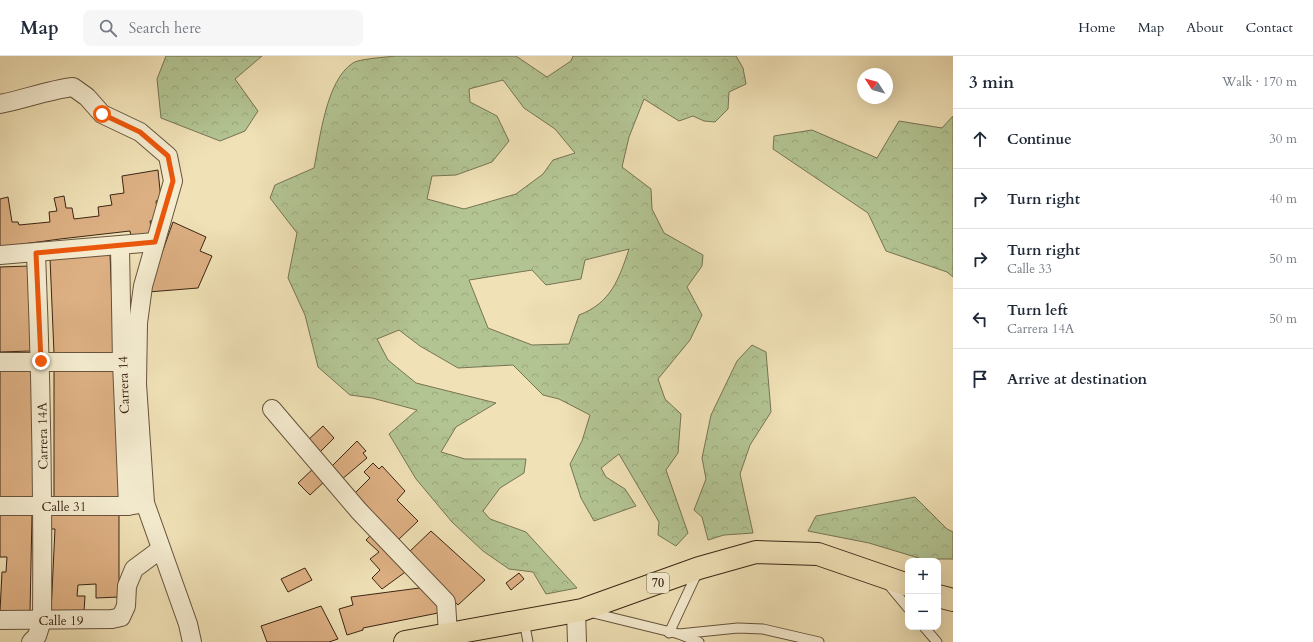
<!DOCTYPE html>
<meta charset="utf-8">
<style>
:root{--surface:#fff;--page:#f6f6f7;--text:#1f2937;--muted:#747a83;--line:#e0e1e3}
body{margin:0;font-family:Cardo,serif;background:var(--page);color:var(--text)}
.controls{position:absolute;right:12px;bottom:12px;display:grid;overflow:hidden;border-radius:8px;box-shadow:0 4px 16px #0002}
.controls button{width:36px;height:36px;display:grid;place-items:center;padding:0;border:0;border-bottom:1px solid var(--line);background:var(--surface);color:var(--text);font:20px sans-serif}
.compass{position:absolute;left:857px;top:12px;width:36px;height:36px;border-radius:50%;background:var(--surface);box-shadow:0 4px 16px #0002;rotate:306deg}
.stop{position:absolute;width:12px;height:12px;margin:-9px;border:3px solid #ea580c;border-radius:50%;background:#fff}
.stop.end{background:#ea580c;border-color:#fff;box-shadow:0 1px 4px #0008}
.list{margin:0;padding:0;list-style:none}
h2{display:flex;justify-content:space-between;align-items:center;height:52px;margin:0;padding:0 16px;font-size:17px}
h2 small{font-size:13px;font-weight:400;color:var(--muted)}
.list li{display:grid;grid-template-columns:26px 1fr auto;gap:12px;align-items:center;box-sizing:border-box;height:60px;padding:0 16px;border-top:1px solid var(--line)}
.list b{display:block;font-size:15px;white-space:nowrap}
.list p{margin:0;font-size:13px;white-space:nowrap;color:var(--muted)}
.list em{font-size:13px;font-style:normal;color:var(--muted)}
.icon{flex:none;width:22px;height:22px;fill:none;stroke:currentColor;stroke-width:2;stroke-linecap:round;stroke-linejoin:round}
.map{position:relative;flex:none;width:953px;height:586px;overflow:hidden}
header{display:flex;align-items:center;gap:24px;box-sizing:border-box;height:56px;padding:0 20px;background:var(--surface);border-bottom:1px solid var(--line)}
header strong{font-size:19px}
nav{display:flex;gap:22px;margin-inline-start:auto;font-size:14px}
.search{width:280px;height:36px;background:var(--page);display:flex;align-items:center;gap:10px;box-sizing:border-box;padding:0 14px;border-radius:8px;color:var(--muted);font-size:15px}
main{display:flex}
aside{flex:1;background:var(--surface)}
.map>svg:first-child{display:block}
.forest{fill:url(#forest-crowns);stroke:#777454;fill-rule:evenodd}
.building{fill:#ddb083;stroke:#3b2514}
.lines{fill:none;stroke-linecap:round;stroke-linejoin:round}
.lane-casing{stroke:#68543c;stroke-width:11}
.street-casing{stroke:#68543c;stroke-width:20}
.primary-casing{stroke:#3b2514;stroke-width:24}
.lane{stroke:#f5ecd0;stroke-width:9}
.street{stroke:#f5ecd0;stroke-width:18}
.primary{stroke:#f0e1b6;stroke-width:22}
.route{stroke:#ea580c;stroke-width:5}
.labels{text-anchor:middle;stroke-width:3.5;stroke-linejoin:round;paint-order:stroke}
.shield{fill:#f5ecd0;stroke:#73614c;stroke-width:1}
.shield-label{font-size:12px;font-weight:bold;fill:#3b2514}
.street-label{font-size:13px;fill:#3b2514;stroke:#f5ecd0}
</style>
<header>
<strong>Map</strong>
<div class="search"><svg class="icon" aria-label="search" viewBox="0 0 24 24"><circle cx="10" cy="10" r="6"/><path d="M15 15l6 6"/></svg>Search here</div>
<nav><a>Home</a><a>Map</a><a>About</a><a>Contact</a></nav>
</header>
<main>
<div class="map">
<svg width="953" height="586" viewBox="0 0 953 586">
<defs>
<pattern id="forest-crowns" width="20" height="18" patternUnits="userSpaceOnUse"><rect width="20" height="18" fill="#b3c493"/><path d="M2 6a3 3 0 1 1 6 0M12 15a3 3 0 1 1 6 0" fill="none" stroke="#9ba87e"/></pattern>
</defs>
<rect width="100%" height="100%" fill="#f0e1b6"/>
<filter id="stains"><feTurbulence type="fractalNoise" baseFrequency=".005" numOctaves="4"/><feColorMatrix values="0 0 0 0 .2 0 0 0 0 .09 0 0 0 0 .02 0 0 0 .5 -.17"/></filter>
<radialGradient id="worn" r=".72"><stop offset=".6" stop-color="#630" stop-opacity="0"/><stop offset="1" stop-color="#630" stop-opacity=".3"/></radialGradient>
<g class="forest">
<polygon points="166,0 262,0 235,23 258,55 245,75 220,85 161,62 157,23"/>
<path d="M396 0H516L547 21 571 5 573 0H736L743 12 746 28 729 36 728 53 715 66 704 65 693 60 679 65 644 43 629 81 622 111 651 133 652 153 664 177 703 199 702 210 687 231 702 259 690 284 658 323 665 343 681 358 678 397 666 414 688 477 676 490 658 479 659 466 619 398 601 412 606 421 625 433 636 450 594 465 581 442 570 408 582 385 590 359 559 343 543 339 513 309 458 312 420 290 399 274 377 283 388 304 416 327 496 347 456 371 441 396 465 403H526L524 417 500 432 483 455 490 463 526 476 577 532 546 538 533 516 509 513 483 495 452 466 416 423 389 378 417 354 372 342 350 339 318 311 305 259 288 222 297 177 270 142 275 129 314 112C320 83 326 24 353 7 358 3 387 1 396 0ZM503 24 524 52 555 73 575 97 553 104 543 118 516 138 464 153 427 143 432 120 456 119 492 106 509 85 497 60 470 46 469 33ZM629 193C619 223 611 247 579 259L569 288 532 289 488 272 469 224 532 214 546 229 581 223 585 204Z"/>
<polygon points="953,60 953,221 947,216 886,195 868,157 773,93 774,80 812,74 877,102 899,65 942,72"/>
<polygon points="752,289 766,296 771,356 750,389 740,418 753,477 724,479 708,484 702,461 694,454 706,423 702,402 711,359 737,305"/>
<polygon points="915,441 947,473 953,476 953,503 922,503 869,487 808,475 816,460"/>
</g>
<g class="building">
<polygon points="158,114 161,144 156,145 157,154 155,154 156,164 150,165 152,177 131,180 130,175 60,183 8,190 0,195 0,143 8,141 12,166 18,166 19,169 50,166 49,156 57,155 54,142 64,140 66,152 72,152 74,163 99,160 98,151 112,149 110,139 124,137 122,120"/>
<polygon points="173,166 206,181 200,195 212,200 198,232 148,236"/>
<polygon points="110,198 114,297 54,298 50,202"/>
<polygon points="29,210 31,295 0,296 0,211"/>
<polygon points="0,315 32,315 33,441 0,441"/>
<polygon points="54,315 117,315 121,442 54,443"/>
<polygon points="323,370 334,382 318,398 306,386"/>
<polygon points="357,385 366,395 363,397 367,402 341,424 332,415 335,413 332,410"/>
<polygon points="373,407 379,413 382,410 405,435 397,444 418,465 397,485 353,439 370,422 364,416"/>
<polygon points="314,412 326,424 310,439 298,427"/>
<polygon points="119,457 119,541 96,542 96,528 78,529 77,540 85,540 84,556 51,556 55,473 50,473 51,459"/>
<polygon points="0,458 32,459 30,556 0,555 2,516 6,516 7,501 0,501"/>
<polygon points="431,475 485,524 458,549 408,497"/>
<polygon points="374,476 408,514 382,533 372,522 380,514 370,503 379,496 366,484"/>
<polygon points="305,512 312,524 288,536 281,523"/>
<polygon points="519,517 524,523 511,534 506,527"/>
<polygon points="427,531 443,556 363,572 363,574 347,579 339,553 353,549 351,541"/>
<polygon points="321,550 338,583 329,586 267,586 261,570"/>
</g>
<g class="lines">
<g class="lane-casing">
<g id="lane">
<polyline points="888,528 908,552"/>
<polyline points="589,556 679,578 699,586"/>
<polyline points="524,565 528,586"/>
<polyline points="924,571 937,586"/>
<polyline points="669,577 698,515"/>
<polyline points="679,578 738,572 763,573 819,586"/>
</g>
</g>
<g class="street-casing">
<g id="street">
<path d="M0 48C25 43 48 34 73 31L87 41 102 58 140 76 168 100 173 125 143 230 138 267 137 328 145 447 188 568 192 586"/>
<polyline points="120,190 122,306 128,450 145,447"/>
<polyline points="0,199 155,186"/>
<polyline points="0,306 122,306"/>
<polyline points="272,353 359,455 446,546 448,578"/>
<polyline points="0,450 128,450"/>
<polyline points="576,555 577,586"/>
<polyline points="0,564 112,563 121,561 126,550 127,530 134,513 161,493"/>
<path d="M31 586 37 580 42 564C43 441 41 319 36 197"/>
</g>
</g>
<g class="primary-casing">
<g id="primary">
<polyline points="938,540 953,544"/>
<polyline points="405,586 582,554 699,512 756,496 818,498 908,529"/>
</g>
</g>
<use href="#lane" class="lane"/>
<use href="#street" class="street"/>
<use href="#primary" class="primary"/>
</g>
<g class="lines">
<polyline class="route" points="41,305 36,197 155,186 173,125 168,100 140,76 102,58"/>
</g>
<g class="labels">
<rect class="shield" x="647" y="517" width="22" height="20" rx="3"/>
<g class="shield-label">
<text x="658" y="531">70</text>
</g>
<g class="street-label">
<text transform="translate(123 329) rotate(-92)" y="5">Carrera 14</text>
<text transform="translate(42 380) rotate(-91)" y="5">Carrera 14A</text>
<text x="64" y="455">Calle 31</text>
<text x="61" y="569">Calle 19</text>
</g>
</g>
<rect width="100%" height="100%" filter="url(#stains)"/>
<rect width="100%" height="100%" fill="url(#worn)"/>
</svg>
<div class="controls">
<button>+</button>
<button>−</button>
</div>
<svg class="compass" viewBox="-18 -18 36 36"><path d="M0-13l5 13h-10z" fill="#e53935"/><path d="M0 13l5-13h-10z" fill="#747a83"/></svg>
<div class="stop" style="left:102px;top:58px"></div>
<div class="stop end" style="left:41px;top:305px"></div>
</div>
<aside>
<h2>3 min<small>Walk · 170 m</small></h2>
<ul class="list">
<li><svg class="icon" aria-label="ahead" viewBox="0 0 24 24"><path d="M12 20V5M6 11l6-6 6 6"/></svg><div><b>Continue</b></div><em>30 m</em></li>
<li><svg class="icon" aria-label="right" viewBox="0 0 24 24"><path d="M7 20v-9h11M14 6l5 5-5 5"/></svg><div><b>Turn right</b></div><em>40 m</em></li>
<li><svg class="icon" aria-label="right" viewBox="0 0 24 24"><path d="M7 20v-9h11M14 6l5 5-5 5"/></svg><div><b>Turn right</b><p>Calle 33</p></div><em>50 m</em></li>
<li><svg class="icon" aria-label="left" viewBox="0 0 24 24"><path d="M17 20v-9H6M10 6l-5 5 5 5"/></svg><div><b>Turn left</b><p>Carrera 14A</p></div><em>50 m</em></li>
<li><svg class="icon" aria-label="arrive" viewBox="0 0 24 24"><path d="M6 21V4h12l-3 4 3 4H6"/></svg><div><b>Arrive at destination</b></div></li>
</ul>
</aside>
</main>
